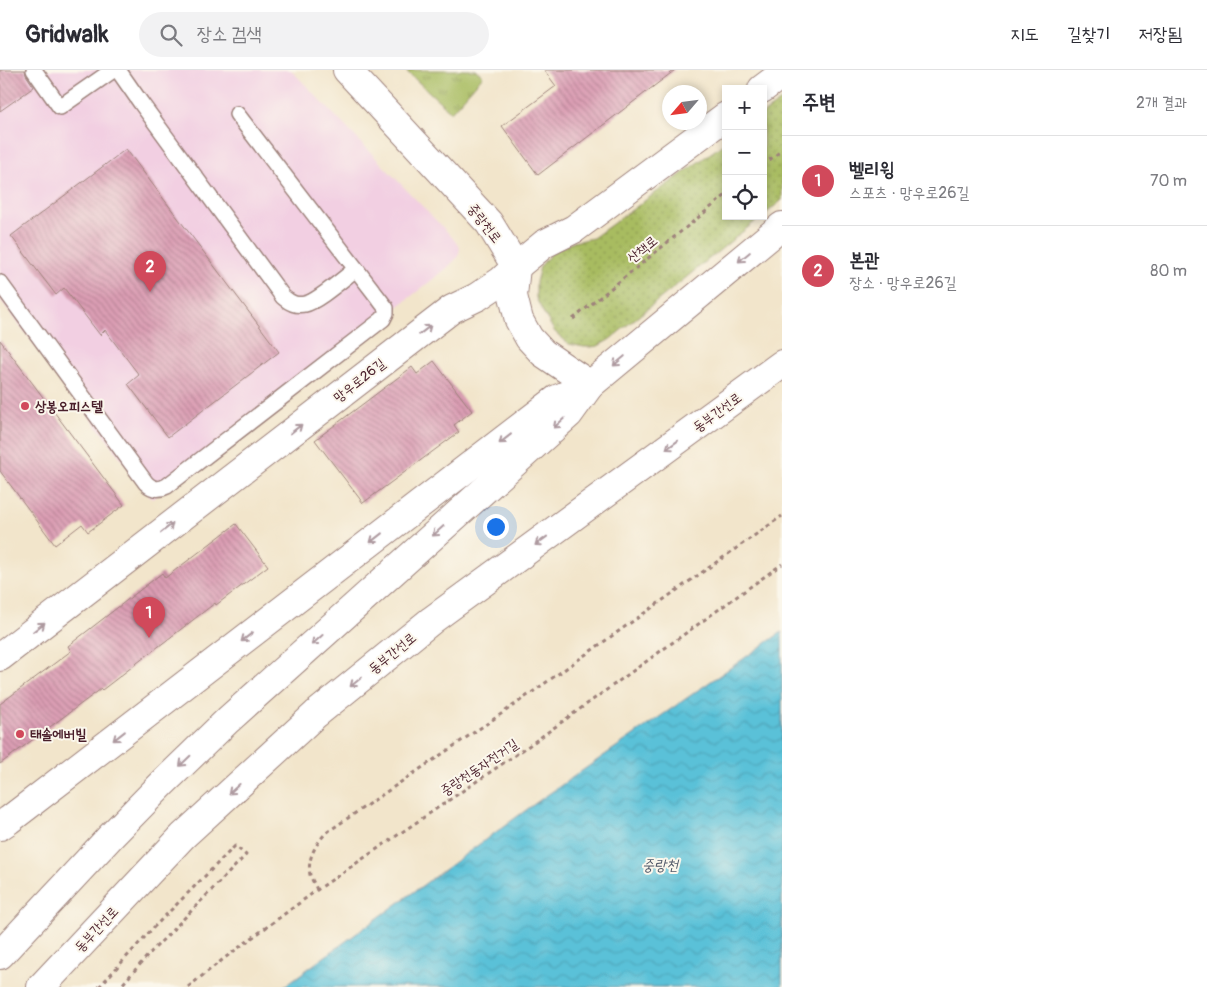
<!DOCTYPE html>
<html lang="ko">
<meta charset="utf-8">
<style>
:root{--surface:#fff;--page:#f2f2f3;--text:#2b2b33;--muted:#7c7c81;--line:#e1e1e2;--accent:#d1495b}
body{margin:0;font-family:Pangolin,"Poor Story",sans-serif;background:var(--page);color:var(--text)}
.controls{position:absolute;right:15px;top:15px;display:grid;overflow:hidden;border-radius:0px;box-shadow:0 2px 8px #0003}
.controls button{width:45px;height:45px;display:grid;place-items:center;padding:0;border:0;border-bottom:1px solid var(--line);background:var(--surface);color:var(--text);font:25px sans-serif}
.compass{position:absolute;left:662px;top:15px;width:45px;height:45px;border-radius:50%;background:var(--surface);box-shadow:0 2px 8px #0003;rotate:242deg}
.you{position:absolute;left:495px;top:456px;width:18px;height:18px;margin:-12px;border:4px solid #fff;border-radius:50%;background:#1a73e8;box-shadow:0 0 0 8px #1a73e833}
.badge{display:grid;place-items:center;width:32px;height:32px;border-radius:50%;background:var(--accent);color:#fff;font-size:16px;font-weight:700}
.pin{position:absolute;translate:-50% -41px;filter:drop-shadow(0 1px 2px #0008)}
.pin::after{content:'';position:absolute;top:26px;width:18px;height:15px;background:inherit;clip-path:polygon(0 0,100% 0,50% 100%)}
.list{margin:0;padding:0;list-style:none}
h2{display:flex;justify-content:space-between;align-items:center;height:65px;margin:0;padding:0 20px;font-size:21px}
h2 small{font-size:16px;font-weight:400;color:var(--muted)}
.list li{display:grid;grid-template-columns:32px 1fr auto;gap:15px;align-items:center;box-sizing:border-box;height:90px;padding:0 20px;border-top:1px solid var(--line)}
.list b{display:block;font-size:19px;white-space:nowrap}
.list p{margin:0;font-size:16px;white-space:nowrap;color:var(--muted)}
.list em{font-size:16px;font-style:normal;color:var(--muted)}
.icon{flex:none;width:28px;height:28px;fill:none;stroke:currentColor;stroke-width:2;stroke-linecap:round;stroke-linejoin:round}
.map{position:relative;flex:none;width:782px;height:917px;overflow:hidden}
header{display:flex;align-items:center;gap:30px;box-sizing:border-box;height:70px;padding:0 25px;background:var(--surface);border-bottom:1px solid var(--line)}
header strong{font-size:24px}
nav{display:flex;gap:28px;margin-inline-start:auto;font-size:18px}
.search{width:350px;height:45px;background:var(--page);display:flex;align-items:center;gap:12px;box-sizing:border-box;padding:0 18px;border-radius:28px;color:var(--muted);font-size:19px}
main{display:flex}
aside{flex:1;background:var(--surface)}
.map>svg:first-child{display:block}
.built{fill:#f2cfe2}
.grass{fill:url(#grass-dots);stroke:#796e46}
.park{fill:url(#park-tufts);stroke:#796e46}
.water{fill:url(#water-waves);stroke:#527082}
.building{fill:url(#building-back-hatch)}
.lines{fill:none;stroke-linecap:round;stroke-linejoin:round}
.lane-casing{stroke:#9e827b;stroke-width:18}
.street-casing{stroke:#9e827b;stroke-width:30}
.highway-casing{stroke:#9e827b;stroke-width:30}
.path{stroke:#9e827b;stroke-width:3;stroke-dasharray:4 4;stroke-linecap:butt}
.lane{stroke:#fff;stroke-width:15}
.street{stroke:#fff;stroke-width:28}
.highway{stroke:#fff;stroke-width:28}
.oneway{stroke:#ae9aa0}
.poi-dot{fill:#d1495b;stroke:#fbf7ec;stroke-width:2}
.labels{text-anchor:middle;stroke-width:4;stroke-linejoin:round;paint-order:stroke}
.street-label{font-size:14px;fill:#4a1f2b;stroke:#fbf7ec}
.poi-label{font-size:14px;font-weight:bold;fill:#4a1f2b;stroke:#fbf7ec;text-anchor:start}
.water-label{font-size:15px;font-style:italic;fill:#505868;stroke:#fbf7ec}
</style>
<header>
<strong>Gridwalk</strong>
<div class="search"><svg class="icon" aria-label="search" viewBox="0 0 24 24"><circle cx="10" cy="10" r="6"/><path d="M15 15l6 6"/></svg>장소 검색</div>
<nav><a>지도</a><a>길찾기</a><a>저장됨</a></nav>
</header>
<main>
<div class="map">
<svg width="782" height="917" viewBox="0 0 782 917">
<defs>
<pattern id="grass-dots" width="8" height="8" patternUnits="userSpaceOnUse" patternTransform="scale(1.25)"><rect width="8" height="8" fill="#a8bc61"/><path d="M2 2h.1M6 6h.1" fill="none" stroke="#8b9850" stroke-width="1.8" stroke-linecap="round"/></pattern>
<pattern id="park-tufts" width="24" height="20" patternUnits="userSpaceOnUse" patternTransform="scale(1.25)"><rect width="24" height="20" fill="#a8bc61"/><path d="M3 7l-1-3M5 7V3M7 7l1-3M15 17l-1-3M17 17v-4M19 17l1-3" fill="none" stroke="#8b9850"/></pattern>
<pattern id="water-waves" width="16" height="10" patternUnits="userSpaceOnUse" patternTransform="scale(1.25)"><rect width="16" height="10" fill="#5ac1d8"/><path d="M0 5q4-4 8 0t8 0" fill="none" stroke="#50a5ba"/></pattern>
<pattern id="building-back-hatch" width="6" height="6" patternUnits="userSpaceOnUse" patternTransform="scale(1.25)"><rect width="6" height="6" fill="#db9eb4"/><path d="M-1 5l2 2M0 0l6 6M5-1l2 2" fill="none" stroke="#b48093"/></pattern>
</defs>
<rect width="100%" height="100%" fill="#fbf7ec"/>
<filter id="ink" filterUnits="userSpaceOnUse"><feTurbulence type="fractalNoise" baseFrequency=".02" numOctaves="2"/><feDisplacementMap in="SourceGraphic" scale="10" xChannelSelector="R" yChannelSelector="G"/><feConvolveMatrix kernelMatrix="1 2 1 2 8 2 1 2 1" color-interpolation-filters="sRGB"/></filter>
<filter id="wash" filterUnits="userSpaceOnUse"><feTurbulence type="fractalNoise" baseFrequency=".0096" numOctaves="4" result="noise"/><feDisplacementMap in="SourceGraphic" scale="20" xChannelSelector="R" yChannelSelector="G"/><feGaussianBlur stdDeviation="1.12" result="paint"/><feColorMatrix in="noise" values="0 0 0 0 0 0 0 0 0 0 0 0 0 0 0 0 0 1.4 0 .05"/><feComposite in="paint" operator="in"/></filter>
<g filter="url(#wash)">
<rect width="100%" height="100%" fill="#f2e5cb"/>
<polygon class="built" points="0,0 291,0 452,167 460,178 458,187 446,199 152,429 0,229"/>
<g class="grass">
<polygon points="782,30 782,130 763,146 763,44"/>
<polygon points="726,72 726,146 762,146 609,270 598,276 591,277 584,277 569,274 555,262 544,244 536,228 536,212 540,197 546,189 554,181 573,172 593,168"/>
</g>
<polygon class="park" points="405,0 476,0 483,6 451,42"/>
<polygon class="water" points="782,562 782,917 283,917 540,730"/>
<g id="blocks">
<g class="building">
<polygon points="0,0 25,0 26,5 34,17 0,41"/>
<polygon points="544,0 675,0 538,105 502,56 556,16"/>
<polygon points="126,79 279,282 168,367 128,314 139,305 105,260 100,265 64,218 56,225 11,166"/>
<polygon points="0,270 124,435 88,462 82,454 55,475 0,401"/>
<polygon points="434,291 472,341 454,355 459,362 363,433 315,370 412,297 417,304"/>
<polygon points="236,454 268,496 216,535 215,533 102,620 101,619 0,694 0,634 71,581 68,576 162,503 165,508"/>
</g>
</g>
</g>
<g filter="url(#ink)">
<use href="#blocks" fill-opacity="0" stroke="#9e827b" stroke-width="1"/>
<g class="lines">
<g class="lane-casing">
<g id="lane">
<polyline points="34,0 60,37 113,0"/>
<path d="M118 0 141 33 283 227C290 233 296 236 305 234 317 232 345 207 356 199"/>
<path d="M0 213 146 413C153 420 159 420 167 416L383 249 386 243V238L237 44"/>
</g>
</g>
<g class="street-casing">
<g id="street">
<polyline points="347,0 489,153 516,197 513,226 519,250 529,268 543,283 590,315"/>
<polyline points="762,19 782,4"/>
<polyline points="0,587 452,239 477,227 501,211 516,197 544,174 574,159 726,46"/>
</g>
</g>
<g class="highway-casing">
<g id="highway">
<polyline points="0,756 9,750 557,329 590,315"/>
<polyline points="0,885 112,765 163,713 228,650 569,344 590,315 782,156"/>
<polyline points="41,917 183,766 316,644 432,550 782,294"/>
</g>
</g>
<g class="path">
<polyline points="763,95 782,80"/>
<polyline points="573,249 726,125"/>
<path d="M317 820C315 815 312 810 310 805 307 788 316 774 326 763L507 640 782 446"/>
<polyline points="99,917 154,857 235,776 246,785 151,882 120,917"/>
<polyline points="188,917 226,887 317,820 527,677 782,494"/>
</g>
<use href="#lane" class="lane"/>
<use href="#street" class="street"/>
<use href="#highway" class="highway"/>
</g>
<defs><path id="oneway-shaft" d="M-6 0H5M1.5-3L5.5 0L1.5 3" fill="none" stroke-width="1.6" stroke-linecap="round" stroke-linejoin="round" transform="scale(1.25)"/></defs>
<g class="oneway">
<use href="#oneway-shaft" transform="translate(744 187) rotate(140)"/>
<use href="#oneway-shaft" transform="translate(425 260) rotate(-38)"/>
<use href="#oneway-shaft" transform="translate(619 291) rotate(140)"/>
<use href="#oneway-shaft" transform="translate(559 353) rotate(138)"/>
<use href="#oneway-shaft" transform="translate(296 359) rotate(-38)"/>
<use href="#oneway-shaft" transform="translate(505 369) rotate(142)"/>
<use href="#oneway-shaft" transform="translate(672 375) rotate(144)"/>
<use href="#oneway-shaft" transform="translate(167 458) rotate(-38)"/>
<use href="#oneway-shaft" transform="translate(438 461) rotate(138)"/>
<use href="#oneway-shaft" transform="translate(376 468) rotate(142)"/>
<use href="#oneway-shaft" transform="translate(541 471) rotate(144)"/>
<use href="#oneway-shaft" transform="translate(39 557) rotate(-38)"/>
<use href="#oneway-shaft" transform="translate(247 567) rotate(142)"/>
<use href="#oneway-shaft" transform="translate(317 570) rotate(138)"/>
<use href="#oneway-shaft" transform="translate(356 612) rotate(141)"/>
<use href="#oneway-shaft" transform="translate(119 666) rotate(142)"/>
<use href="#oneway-shaft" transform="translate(185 691) rotate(136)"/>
<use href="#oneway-shaft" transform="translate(234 719) rotate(138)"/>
</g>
</g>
<g class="poi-dot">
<circle cx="25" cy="336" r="5"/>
<circle cx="20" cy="664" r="5"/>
</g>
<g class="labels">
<g class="street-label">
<text transform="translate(485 153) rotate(52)" y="5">중랑천로</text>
<text transform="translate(642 179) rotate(-39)" y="5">산책로</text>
<text transform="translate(359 310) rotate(-38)" y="5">망우로26길</text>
<text transform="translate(717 342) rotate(-36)" y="5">동부간선로</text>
<text transform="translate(392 583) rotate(-39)" y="5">동부간선로</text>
<text transform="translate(479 697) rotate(-34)" y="5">중랑천동자전거길</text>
<text transform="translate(96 859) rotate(-47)" y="5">동부간선로</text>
</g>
<g class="poi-label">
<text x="35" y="341">상봉오피스텔</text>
<text x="30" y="669">태솔에버빌</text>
</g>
<g class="water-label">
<text x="660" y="800">중랑천</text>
</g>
</g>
</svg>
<div class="controls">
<button>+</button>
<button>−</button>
<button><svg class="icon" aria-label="locate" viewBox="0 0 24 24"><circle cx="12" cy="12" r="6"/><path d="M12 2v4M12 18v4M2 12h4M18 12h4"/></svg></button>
</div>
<svg class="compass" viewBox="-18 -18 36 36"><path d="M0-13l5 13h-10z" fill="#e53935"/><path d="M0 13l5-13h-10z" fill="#7c7c81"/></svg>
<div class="you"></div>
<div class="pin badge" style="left:149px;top:568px">1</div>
<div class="pin badge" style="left:150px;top:222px">2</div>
</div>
<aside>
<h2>주변<small>2개 결과</small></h2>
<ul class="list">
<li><span class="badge">1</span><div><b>벨리윙</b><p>스포츠 · 망우로26길</p></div><em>70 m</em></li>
<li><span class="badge">2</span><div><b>본관</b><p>장소 · 망우로26길</p></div><em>80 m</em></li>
</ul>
</aside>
</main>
